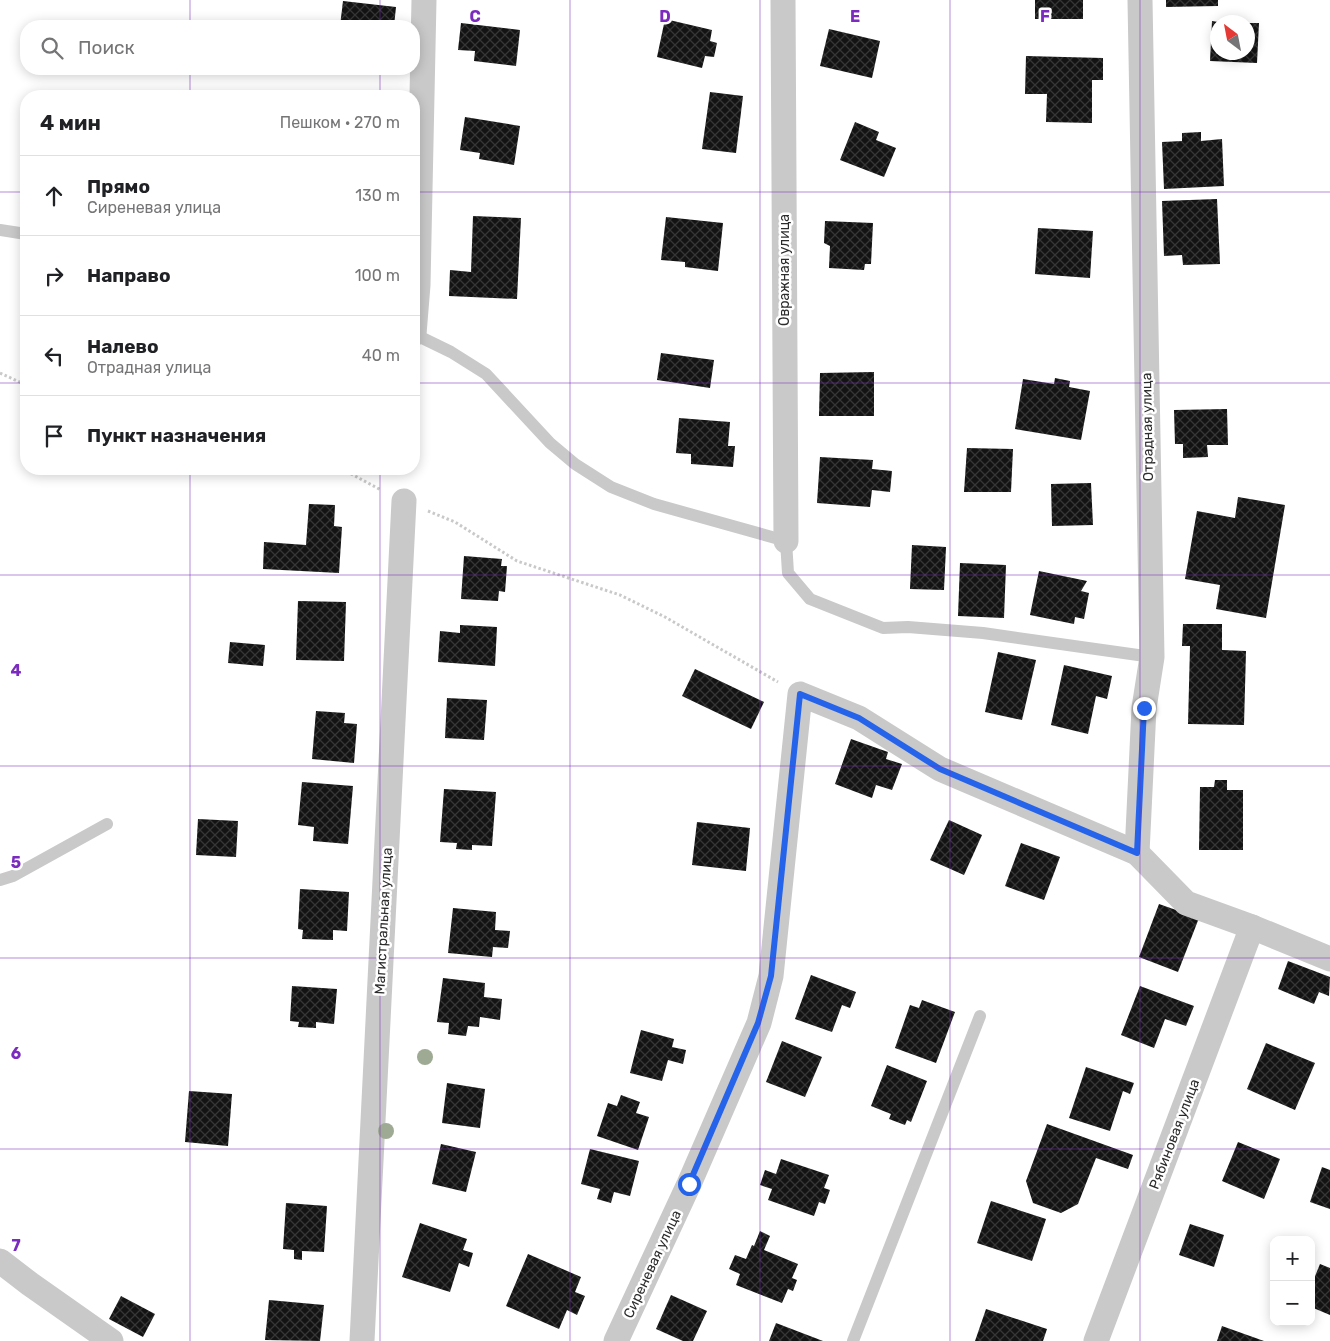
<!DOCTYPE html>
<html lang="ru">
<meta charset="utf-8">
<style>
:root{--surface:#fff;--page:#f2f2f2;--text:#202124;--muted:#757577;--line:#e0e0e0}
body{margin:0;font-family:Rubik,sans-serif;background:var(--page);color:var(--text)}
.controls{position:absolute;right:15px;bottom:15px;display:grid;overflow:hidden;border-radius:10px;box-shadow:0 2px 12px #0003}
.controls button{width:45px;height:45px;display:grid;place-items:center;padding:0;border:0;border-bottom:1px solid var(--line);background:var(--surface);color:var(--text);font:25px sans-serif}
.compass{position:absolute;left:1210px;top:15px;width:45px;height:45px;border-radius:50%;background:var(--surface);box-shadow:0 2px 12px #0003;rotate:328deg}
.stop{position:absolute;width:15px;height:15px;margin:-11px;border:4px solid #2563eb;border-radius:50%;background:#fff}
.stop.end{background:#2563eb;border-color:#fff;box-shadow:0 1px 5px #0008}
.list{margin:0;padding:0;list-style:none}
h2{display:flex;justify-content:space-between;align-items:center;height:65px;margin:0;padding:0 20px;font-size:21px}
h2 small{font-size:16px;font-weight:400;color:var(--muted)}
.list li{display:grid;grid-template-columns:32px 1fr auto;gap:15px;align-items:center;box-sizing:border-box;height:80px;padding:0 20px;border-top:1px solid var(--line)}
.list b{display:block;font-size:19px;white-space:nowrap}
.list p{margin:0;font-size:16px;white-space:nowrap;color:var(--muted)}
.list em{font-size:16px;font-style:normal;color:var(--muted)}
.icon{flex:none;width:28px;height:28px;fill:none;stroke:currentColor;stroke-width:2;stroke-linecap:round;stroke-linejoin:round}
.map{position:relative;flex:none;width:1330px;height:1341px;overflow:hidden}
.search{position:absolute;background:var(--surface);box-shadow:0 2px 12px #0003;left:20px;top:20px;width:400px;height:55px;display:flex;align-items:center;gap:12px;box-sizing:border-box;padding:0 18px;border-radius:20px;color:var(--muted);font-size:19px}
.panel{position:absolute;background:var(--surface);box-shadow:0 2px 12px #0003;left:20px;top:90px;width:400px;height:385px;border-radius:20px}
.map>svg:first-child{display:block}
.building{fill:url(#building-cross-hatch)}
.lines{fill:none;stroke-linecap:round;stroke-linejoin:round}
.path{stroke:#c9c9c9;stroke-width:3;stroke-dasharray:2.5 2.5;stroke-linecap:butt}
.lane{stroke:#c9c9c9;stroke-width:12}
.street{stroke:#c9c9c9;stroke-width:25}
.tree{fill:#9eaa93}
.route{stroke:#2563eb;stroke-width:6}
.grid{fill:none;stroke:#7b2cbf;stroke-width:1;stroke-opacity:0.55}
.labels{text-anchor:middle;stroke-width:5;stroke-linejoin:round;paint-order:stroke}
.street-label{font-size:14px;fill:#2c2c2c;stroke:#fff}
.grid-label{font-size:16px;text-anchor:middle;font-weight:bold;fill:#7b2cbf;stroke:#fff;stroke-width:5;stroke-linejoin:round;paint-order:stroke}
</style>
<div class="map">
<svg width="1330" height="1341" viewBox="0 0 1330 1341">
<defs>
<pattern id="building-cross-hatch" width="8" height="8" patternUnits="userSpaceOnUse" patternTransform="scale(1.25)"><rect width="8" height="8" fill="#131313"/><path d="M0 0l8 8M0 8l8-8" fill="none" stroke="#363636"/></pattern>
</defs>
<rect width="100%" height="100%" fill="#fff"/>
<g class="building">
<rect x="1035" y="0" width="48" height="19"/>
<polygon points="1166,0 1218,0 1218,6 1166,7"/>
<polygon points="343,1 396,7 394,26 340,26"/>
<polygon points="665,19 712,30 710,41 717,43 714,57 705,56 702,68 657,57"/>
<polygon points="1212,21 1218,22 1218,52 1248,52 1248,23 1259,23 1257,63 1210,61"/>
<polygon points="461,23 520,30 516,66 474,61 475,51 458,50"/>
<polygon points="829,29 880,41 872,78 820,66"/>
<polygon points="1026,56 1103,58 1103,80 1092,80 1092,123 1046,122 1047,94 1025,94"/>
<polygon points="710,92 743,96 736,153 702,149"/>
<polygon points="465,117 520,126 514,165 479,159 480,153 460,150"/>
<polygon points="855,122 879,132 876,140 896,148 884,177 840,160"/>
<polygon points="1201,132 1201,141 1222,139 1224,186 1164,189 1162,142 1182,141 1182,133"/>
<polygon points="1217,199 1220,264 1183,265 1182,255 1164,256 1162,201"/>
<polygon points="473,216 521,218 517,299 449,296 450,270 471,272"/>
<polygon points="666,217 723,223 718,271 685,267 685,262 661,260"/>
<polygon points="825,221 873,223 871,264 865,264 864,270 829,268 830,246 824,243"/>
<polygon points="1038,228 1093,231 1090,278 1035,274"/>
<polygon points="661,353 714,360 710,388 657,380"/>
<polygon points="874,372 874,416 819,416 820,373"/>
<polygon points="1055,378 1070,381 1069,387 1090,391 1081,440 1015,429 1023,379 1054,384"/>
<polygon points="1227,409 1228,445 1207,445 1208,457 1183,458 1183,444 1175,444 1174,410"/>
<polygon points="679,418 730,422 728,446 735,446 733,467 691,464 691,454 676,453"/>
<polygon points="967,448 1013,449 1011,492 964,492"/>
<polygon points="820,457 873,460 872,469 892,471 890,492 872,490 870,507 817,503"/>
<polygon points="1091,483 1093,525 1052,526 1051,484"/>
<polygon points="1238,497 1285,505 1266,618 1216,609 1220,585 1185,579 1197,511 1235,518"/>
<polygon points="309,504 335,505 334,526 342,527 339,573 263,569 264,542 306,545"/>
<polygon points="912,545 946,547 944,590 910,589"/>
<polygon points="464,556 502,559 501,566 507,566 505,592 499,591 498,601 461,599"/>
<polygon points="960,563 1006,565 1004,618 958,616"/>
<polygon points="1039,571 1087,581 1081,591 1089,593 1084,619 1075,617 1074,624 1030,615"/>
<polygon points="298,601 346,602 344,661 296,660"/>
<polygon points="1183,624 1222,624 1222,650 1246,651 1244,725 1188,724 1190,646 1182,646"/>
<polygon points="460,625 497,627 495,666 438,662 440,631 460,633"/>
<polygon points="230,642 265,645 263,666 228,663"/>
<polygon points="998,652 1036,660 1022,720 985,712"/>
<polygon points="1064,665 1112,676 1107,699 1096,696 1088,734 1051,725"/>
<polygon points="695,669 764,702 751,729 682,696"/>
<polygon points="447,698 487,700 484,740 445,738"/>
<polygon points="316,711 345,713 344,723 357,724 354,763 312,759"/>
<polygon points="851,739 888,752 886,759 902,764 892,790 876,785 872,798 835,784"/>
<polygon points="1215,780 1227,780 1227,790 1243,790 1243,850 1199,850 1200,787 1214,787"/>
<polygon points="302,782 353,786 348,844 313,841 314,827 298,825"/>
<polygon points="444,789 496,792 492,846 472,845 472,850 456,849 457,843 440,842"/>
<polygon points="198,819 238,821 236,857 196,855"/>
<polygon points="949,820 982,835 964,875 930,860"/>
<polygon points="697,822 750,828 746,871 692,865"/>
<polygon points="1021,843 1060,857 1044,900 1005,886"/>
<polygon points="300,889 349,892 347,931 333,930 333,940 302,939 303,930 298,929"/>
<polygon points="1159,904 1199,918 1178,972 1139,957"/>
<polygon points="453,908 496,912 495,930 510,931 508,948 493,947 492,957 448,953"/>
<polygon points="1288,961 1330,977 1329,996 1319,992 1314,1004 1278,989"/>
<polygon points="811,975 856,992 850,1008 842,1005 832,1032 795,1019"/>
<polygon points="443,978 485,983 484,997 502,999 500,1020 480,1017 479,1027 468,1026 466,1036 448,1034 449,1023 437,1022"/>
<polygon points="292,986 337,989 334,1024 316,1022 316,1028 298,1027 299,1022 290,1021"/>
<polygon points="1140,986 1194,1006 1186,1026 1165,1019 1154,1048 1121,1035"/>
<polygon points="922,1000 955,1012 936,1063 895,1048 910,1005 919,1008"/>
<polygon points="641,1030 674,1039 672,1047 686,1050 683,1064 668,1060 662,1081 630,1073"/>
<polygon points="782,1041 822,1057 805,1097 766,1082"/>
<polygon points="1266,1043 1315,1063 1295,1110 1247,1089"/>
<polygon points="887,1065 927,1081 911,1122 907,1120 905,1125 889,1119 891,1114 871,1106"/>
<polygon points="1086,1067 1134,1083 1130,1094 1123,1091 1110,1131 1069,1118"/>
<polygon points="447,1083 485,1089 480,1128 442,1123"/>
<polygon points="189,1091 232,1094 228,1146 185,1142"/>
<polygon points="621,1095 640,1102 636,1113 649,1117 638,1150 597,1136 608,1103 617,1106"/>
<polygon points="1047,1124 1133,1155 1128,1169 1096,1158 1078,1204 1061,1213 1033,1203 1026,1181"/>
<polygon points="1238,1142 1280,1159 1264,1199 1222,1181"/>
<polygon points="441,1144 476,1152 466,1192 432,1184"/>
<polygon points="590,1149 639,1161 630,1196 614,1192 611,1203 597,1199 600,1189 581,1184"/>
<polygon points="781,1159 829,1175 824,1188 830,1190 825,1204 819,1202 814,1216 768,1200 772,1189 760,1185 765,1170 776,1174"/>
<polygon points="1322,1167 1330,1170 1330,1209 1310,1202"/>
<polygon points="991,1201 1046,1219 1032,1261 977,1243"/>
<polygon points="286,1203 327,1206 324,1252 302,1251 302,1260 294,1259 294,1250 283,1249"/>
<polygon points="420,1223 467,1239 463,1250 473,1253 469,1267 459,1263 450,1292 402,1277"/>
<polygon points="1190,1224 1224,1235 1214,1267 1179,1255"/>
<polygon points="760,1231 770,1236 764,1250 798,1264 792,1278 797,1280 793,1291 788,1289 782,1303 736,1285 740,1274 729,1269 735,1255 746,1259 752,1245 754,1246"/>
<polygon points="528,1254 581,1277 575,1292 585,1296 577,1315 567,1310 559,1329 506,1306"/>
<polygon points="1320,1264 1330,1268 1330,1315 1311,1307 1311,1286"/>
<polygon points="671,1295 707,1311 693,1341 683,1341 656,1329"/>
<polygon points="121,1296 155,1314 143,1337 109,1319"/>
<polygon points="269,1300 324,1305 320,1341 265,1340"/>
<polygon points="986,1309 1047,1329 1043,1341 975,1341"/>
<polygon points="776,1323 823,1341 769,1341"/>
<polygon points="1222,1326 1264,1341 1217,1341"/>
</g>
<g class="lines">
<g class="path">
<polyline points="0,373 26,385"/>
<polyline points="342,469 381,490"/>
<polyline points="428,511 455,522 517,561 620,595 665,617 778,682"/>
</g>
<g class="lane">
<polyline points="0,230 26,234"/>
<polyline points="414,334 451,352 486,374 550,443 575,464 611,487 654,504 786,541 788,573 810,599 883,628 908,627 983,633 1152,657"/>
<polyline points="0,880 13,876 107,824"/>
<polyline points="853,1341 980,1016"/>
</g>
<g class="street">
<polyline points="783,0 786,541"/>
<polyline points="414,334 418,285 424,0"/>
<polyline points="1137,853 1144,708 1152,657 1140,0"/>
<polyline points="0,1261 30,1284 111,1341"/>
<polyline points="362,1341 404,501"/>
<polyline points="616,1341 689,1184 759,1023 771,976 800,694 859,718 940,769 1137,853 1186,903 1252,927 1330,959"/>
<polyline points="1096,1341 1252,927"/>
</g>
</g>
<g class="tree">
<circle cx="425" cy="1057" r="8"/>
<circle cx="386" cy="1131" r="8"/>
</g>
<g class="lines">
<polyline class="route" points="689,1184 758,1023 771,976 800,694 859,718 940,769 1137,853 1144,708"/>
</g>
<path class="grid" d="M190 0V26M380 0V26M570 0V1341M760 0V1341M950 0V1341M1140 0V1341M190 69V96M380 69V96M0 192H26M414 192H1330M0 383H26M414 383H1330M190 469V1341M380 469V1341M0 575H1330M0 766H1330M0 958H1330M0 1149H1330"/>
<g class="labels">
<g class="street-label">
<text transform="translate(784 270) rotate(-90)" y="5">Овражная улица</text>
<text transform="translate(1147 427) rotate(-91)" y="5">Отрадная улица</text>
<text transform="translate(383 921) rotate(-87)" y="5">Магистральная улица</text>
<text transform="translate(1174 1134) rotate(-69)" y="5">Рябиновая улица</text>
<text transform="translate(652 1264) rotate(-65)" y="5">Сиреневая улица</text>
</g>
</g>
<g class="grid-label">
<text x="475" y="22">C</text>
<text x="665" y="22">D</text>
<text x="855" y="22">E</text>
<text x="1045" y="22">F</text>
<text x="16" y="676">4</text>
<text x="16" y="868">5</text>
<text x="16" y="1059">6</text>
<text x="16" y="1251">7</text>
</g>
</svg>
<div class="controls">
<button>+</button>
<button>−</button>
</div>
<svg class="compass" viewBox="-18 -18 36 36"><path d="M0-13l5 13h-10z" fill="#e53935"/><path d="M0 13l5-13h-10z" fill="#757577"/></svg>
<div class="stop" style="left:689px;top:1184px"></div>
<div class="stop end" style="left:1144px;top:708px"></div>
<div class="search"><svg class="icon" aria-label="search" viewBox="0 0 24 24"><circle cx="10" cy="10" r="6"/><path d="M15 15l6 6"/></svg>Поиск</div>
<section class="panel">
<h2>4 мин<small>Пешком · 270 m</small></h2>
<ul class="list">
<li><svg class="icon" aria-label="ahead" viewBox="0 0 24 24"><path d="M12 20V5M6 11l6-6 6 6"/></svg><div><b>Прямо</b><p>Сиреневая улица</p></div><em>130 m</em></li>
<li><svg class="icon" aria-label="right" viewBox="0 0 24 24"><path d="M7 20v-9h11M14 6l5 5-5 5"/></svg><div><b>Направо</b></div><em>100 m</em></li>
<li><svg class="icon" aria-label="left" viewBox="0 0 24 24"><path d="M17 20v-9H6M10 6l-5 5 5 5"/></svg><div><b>Налево</b><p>Отрадная улица</p></div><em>40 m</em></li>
<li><svg class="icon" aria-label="arrive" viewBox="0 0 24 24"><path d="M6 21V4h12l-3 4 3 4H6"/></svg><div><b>Пункт назначения</b></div></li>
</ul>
</section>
</div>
